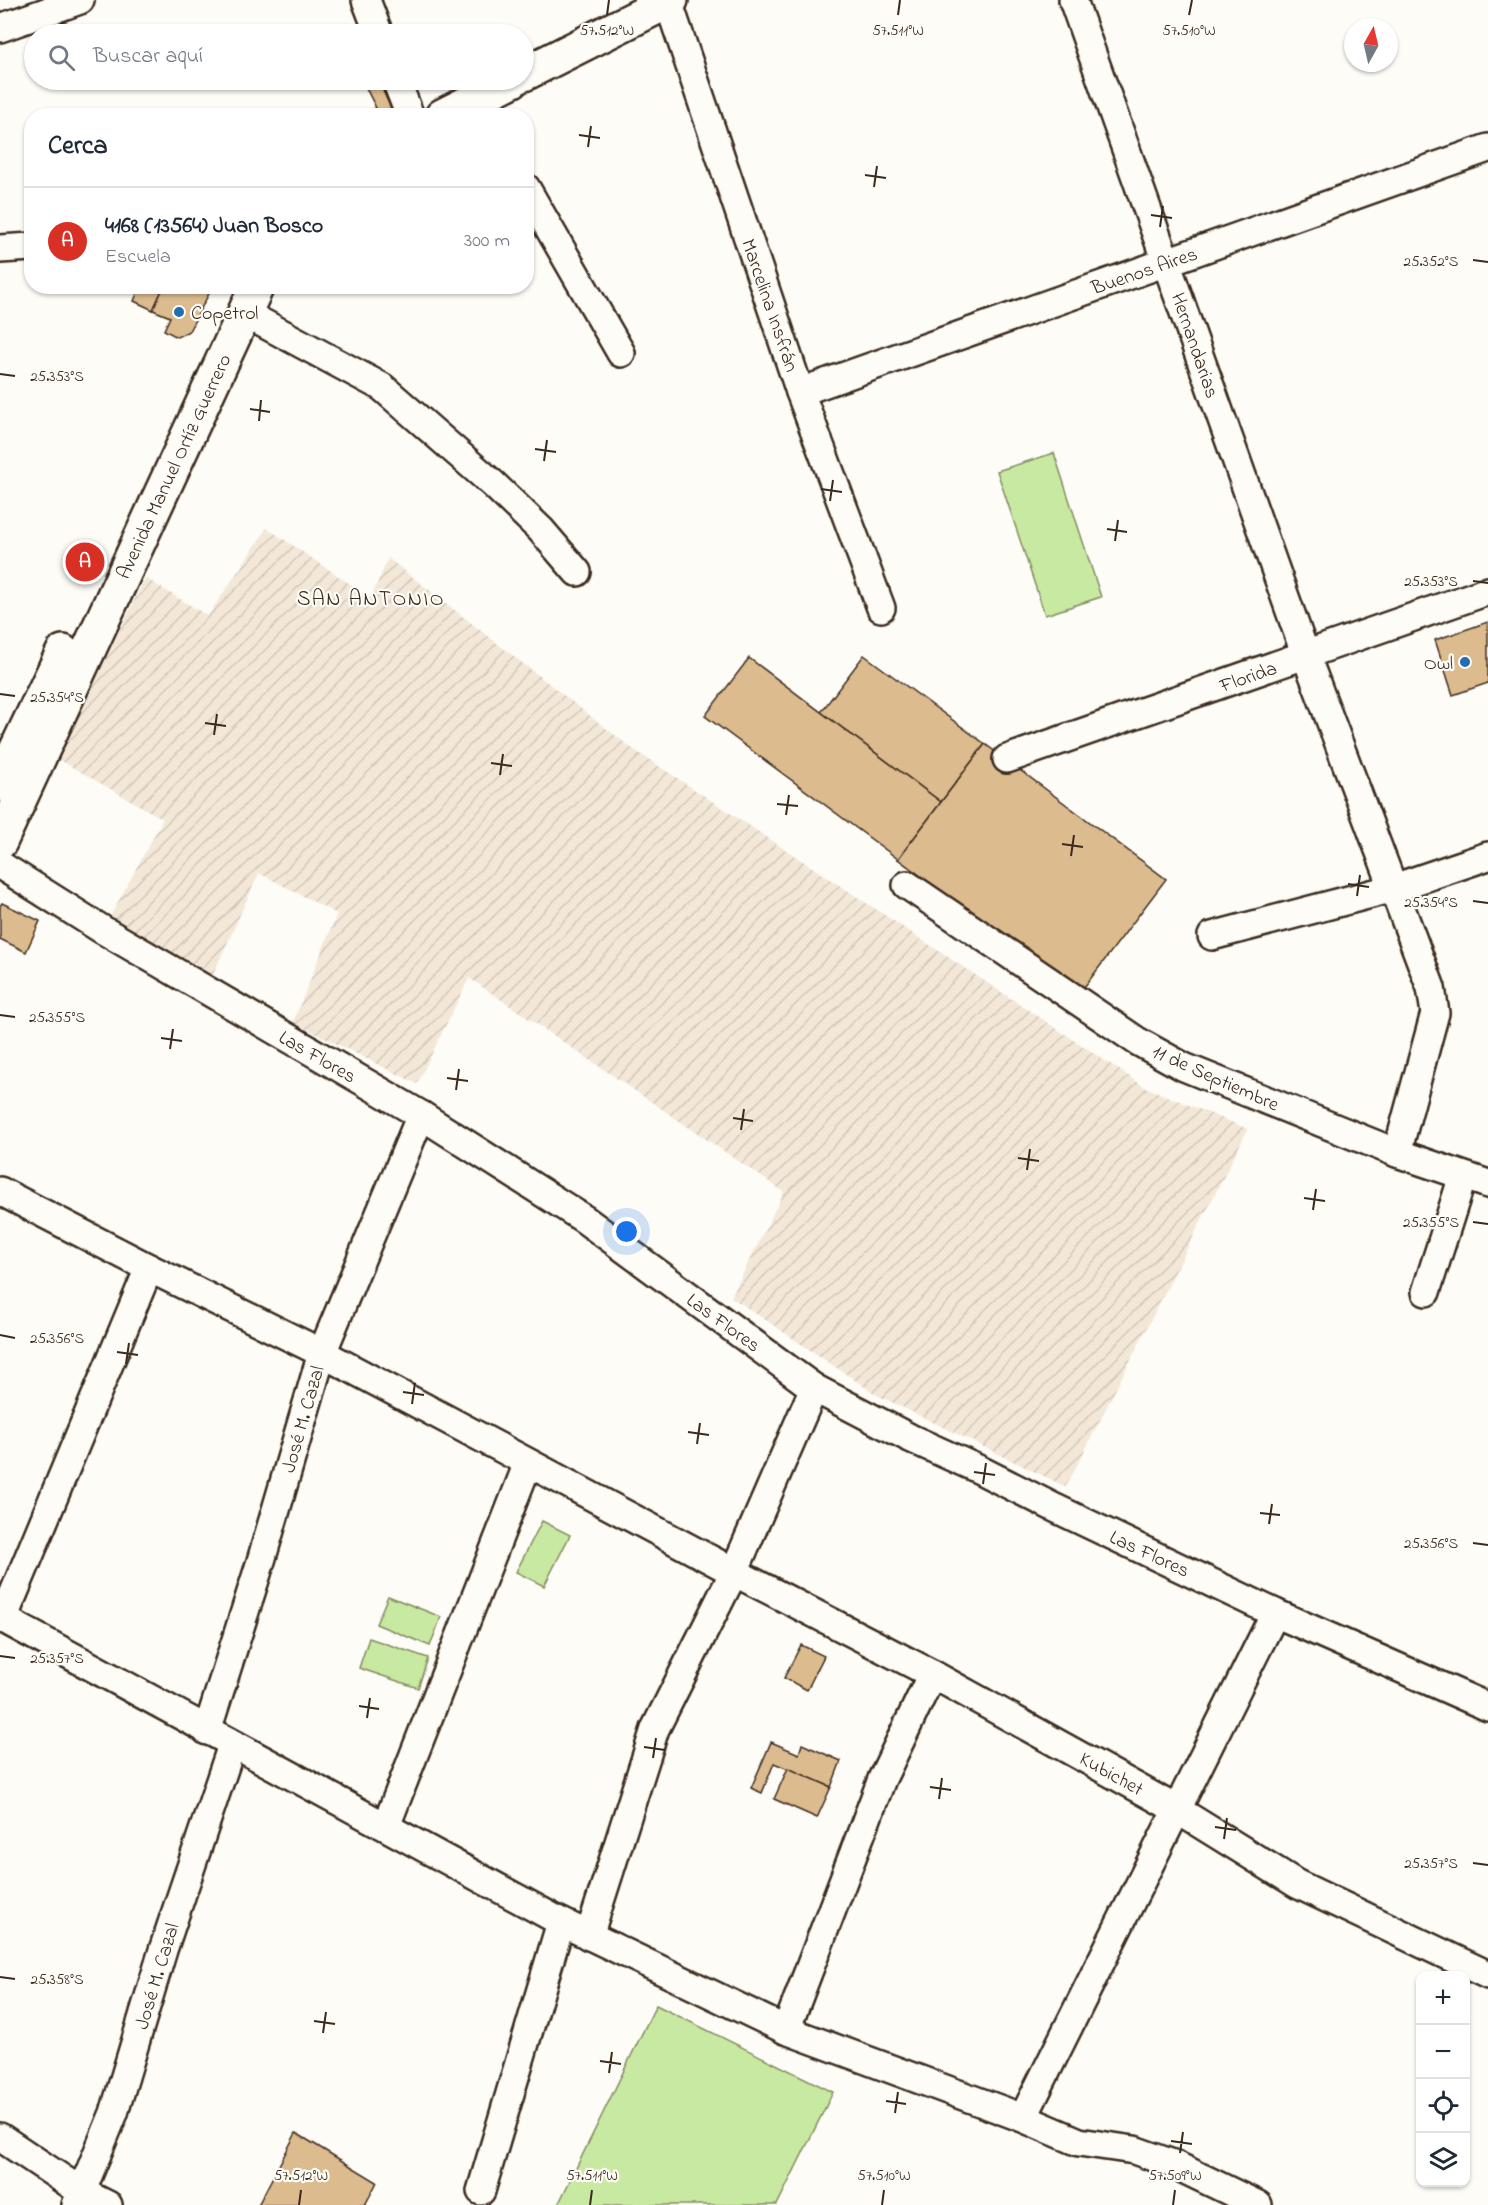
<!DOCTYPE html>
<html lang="es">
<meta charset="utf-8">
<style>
:root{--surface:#fff;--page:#f6f6f7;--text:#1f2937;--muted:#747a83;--line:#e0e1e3;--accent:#d93025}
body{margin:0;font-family:"Indie Flower",sans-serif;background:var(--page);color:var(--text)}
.controls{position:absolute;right:18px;bottom:18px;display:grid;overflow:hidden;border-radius:12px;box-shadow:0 2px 4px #0004}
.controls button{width:54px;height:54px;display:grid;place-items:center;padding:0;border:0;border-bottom:2px solid var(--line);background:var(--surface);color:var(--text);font:30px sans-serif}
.compass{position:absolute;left:1344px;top:18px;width:54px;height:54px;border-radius:50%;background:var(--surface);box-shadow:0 2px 4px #0004;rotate:8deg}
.you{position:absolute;left:627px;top:1232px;width:21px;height:21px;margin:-15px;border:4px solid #fff;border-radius:50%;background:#1a73e8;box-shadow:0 0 0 9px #1a73e833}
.badge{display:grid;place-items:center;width:39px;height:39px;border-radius:50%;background:var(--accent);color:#fff;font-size:20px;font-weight:700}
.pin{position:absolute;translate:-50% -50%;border:3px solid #fff;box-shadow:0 2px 6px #0006}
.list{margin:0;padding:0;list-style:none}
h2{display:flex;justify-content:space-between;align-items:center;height:78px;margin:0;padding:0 24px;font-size:26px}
h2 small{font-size:20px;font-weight:400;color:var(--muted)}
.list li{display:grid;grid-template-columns:39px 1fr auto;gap:18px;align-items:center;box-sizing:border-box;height:108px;padding:0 24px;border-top:2px solid var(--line)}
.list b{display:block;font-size:22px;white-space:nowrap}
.list p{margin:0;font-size:20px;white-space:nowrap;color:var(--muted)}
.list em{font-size:20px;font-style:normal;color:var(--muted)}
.icon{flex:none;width:33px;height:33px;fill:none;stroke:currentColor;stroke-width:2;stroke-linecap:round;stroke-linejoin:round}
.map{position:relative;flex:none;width:1488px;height:2205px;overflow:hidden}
.search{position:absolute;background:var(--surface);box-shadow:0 2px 4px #0004;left:24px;top:24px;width:510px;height:66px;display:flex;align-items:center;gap:15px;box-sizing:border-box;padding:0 21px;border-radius:33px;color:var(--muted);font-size:22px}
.panel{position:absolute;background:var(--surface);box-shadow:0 2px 4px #0004;left:24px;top:108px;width:510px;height:186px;border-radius:24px}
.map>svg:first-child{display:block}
.industrial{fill:url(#industrial-furrows)}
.pitch{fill:#c8e9a1;stroke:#828a60;stroke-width:1.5}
.building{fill:#dcbb8f;stroke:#3b2a1e;stroke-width:1.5}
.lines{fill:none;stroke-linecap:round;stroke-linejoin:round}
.minor-casing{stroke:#3b2a1e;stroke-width:32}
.major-casing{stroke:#3b2a1e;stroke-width:38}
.minor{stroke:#fdfcf7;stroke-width:27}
.major{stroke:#fdfcf7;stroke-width:33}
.ticks{fill:none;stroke:#3b2a1e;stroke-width:2}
.poi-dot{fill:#1f6fb2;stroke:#fdfcf7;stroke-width:2}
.labels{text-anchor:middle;stroke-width:4.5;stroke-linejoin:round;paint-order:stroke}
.street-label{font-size:20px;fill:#3b2a1e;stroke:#fdfcf7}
.poi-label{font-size:20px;fill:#3b2a1e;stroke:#fdfcf7;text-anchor:start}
.neighbourhood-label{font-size:21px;letter-spacing:1.5px;fill:#3b2a1e;stroke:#fdfcf7}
.ticks-label{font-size:15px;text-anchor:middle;fill:#3b2a1e;stroke:#fdfcf7;stroke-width:4.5;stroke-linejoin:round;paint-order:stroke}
</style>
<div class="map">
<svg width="1488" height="2205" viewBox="0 0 1488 2205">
<defs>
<pattern id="industrial-furrows" width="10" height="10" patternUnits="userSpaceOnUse" patternTransform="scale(1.5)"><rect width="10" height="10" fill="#f3e8d8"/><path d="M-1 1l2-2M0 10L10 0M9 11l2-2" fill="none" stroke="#d1c7b9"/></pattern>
</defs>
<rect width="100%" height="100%" fill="#fdfcf7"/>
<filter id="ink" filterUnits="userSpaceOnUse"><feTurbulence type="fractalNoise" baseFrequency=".0167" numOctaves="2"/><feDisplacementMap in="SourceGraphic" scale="12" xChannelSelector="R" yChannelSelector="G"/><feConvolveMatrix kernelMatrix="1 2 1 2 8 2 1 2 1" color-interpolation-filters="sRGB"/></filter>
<g filter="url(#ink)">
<polygon class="industrial" points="267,528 371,598 388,558 630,747 1145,1087 1248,1129 1066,1487 877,1395 731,1297 784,1192 469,978 417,1084 293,1022 337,914 259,873 212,977 110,917 163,819 58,759 145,578 208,616"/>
<g class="pitch">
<polygon points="1054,453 1101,597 1045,615 997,471"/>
<polygon points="542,1521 570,1535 544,1586 516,1572"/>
<polygon points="388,1596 441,1617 430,1646 376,1624"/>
<polygon points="369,1638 428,1658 418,1688 359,1668"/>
<polygon points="656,2005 833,2092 777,2205 558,2205"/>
</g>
<g class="building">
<polygon points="379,82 394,115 360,116 376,108 366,88"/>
<polygon points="140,286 164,286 153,310 134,301"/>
<polygon points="164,286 213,286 189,331 177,337 164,330 170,317 153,310"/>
<polygon points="1488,622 1488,683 1453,695 1435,640"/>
<polygon points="864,655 985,744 941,802 821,712"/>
<polygon points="749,658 941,802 898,859 705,716"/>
<polygon points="985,744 1166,879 1079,994 898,859"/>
<polygon points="2,903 40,921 26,952 0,939 0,906"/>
<polygon points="801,1645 824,1656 807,1690 784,1678"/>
<polygon points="771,1742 799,1754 802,1744 841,1761 831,1787 774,1763 762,1793 751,1788"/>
<polygon points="788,1768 831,1787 817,1818 774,1799"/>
<polygon points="296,2133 377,2182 365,2205 258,2205"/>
</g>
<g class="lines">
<g class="minor-casing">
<g id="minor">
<polyline points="366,0 379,34"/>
<polyline points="1073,0 1306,656 1431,988 1435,1013 1397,1153"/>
<polyline points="668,1 800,392 881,608"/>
<polyline points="0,28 80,0"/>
<polyline points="396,80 410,116"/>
<polyline points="526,188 621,353"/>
<polyline points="0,249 32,247"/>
<polyline points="244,313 382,387 493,484 541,530 577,572"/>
<polyline points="800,392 1488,148"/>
<polyline points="1007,759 1488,591"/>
<polyline points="0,865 103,930 421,1115 584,1219 814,1388 910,1438 978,1469 1055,1508 1275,1613 1488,1707"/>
<polyline points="907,885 1137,1041 1184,1067 1397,1153 1488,1184"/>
<polyline points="1212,936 1394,888 1488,856"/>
<polyline points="0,1191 149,1268 322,1353 734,1572 932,1674 1176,1809 1297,1884 1488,1975"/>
<polyline points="1426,1292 1463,1176"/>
<polyline points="0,1617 561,1922 786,2030 1023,2118 1079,2142 1134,2150 1173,2164 1258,2205"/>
<polyline points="3,1619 149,1268"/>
<polyline points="207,1731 261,1561 322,1353 421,1115"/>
<polyline points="386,1826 528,1463"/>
<polyline points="589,1936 655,1729 734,1572 814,1388"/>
<polyline points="786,2030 882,1779 932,1674"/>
<polyline points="1023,2118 1275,1613"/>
<polyline points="0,2137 82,2192 108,2205"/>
<polyline points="481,2191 561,1922"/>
<polyline points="76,2205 114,2113 163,1950 232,1745"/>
</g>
</g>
<g class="major-casing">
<g id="major">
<polyline points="524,74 671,0"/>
<polyline points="442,116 513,80"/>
<polyline points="0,784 63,652"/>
<polyline points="0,842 257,286"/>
</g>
</g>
<use href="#minor" class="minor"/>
<use href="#major" class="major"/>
</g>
</g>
<path class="ticks" d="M607 15 609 0M898 15 900 0M1189 15 1192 0M579 135 600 138M588 147 591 126M865 175 886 178M874 187 877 166M1151 215 1172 218M1160 227 1163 206M1473 260 1488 262M0 374 15 376M250 409 270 412M259 421 261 400M535 449 556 452M544 461 547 440M821 489 842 492M830 501 833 480M1107 529 1127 532M1115 541 1118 520M1473 581 1488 583M0 694 15 696M205 723 226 726M214 735 217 714M491 763 512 766M500 775 503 754M777 804 798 806M786 815 789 795M1062 844 1083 847M1071 856 1074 835M1348 884 1369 887M1357 896 1360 875M1473 901 1488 903M0 1015 15 1017M161 1038 182 1041M170 1049 173 1029M447 1078 468 1081M456 1090 459 1069M733 1118 753 1121M741 1130 744 1109M1018 1158 1039 1161M1027 1170 1030 1149M1304 1198 1325 1201M1313 1210 1316 1189M1473 1222 1488 1224M0 1335 15 1338M117 1352 138 1355M126 1364 129 1343M403 1392 424 1395M412 1404 415 1383M688 1432 709 1435M697 1444 700 1423M974 1472 995 1475M983 1484 986 1463M1260 1513 1280 1515M1269 1524 1272 1504M1473 1543 1488 1545M0 1656 15 1658M359 1706 379 1709M367 1718 370 1698M644 1747 665 1750M653 1758 656 1738M930 1787 951 1790M939 1799 942 1778M1215 1827 1236 1830M1224 1839 1227 1818M1473 1863 1488 1865M0 1977 15 1979M314 2021 335 2024M323 2033 326 2012M600 2061 621 2064M609 2073 612 2052M886 2101 906 2104M895 2113 898 2092M1171 2141 1192 2144M1180 2153 1183 2132M299 2205 301 2190M590 2205 592 2190M882 2205 884 2190M1173 2205 1175 2190"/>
<g class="poi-dot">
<circle cx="179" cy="312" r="6"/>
<circle cx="1465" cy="662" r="6"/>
</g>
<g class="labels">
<g class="street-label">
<text transform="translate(1144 270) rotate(-19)" y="7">Buenos Aires</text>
<text transform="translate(771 305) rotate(71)" y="7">Marcelina Insfrán</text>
<text transform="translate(1196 345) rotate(71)" y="7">Hernandarias</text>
<text transform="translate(173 466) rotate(-65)" y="7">Avenida Manuel Ortíz Guerrero</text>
<text transform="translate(1248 676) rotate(-19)" y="7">Florida</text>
<text transform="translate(318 1056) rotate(30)" y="7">Las Flores</text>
<text transform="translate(1216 1077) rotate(24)" y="7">11 de Septiembre</text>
<text transform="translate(724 1322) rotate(36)" y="7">Las Flores</text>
<text transform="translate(302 1419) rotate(-74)" y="7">José M. Cazal</text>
<text transform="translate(1150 1553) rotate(25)" y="7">Las Flores</text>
<text transform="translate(1112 1773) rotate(29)" y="7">Kubichet</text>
<text transform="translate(156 1976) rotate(-73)" y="7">José M. Cazal</text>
</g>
<g class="poi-label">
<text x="191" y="319">Copetrol</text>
<text x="1453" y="669" text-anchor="end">Owl</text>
</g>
<g class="neighbourhood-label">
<text x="371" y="605">SAN ANTONIO</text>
</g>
</g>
<g class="ticks-label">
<text x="607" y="35">57.512°W</text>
<text x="898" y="35">57.511°W</text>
<text x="1189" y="35">57.510°W</text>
<text x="1431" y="266">25.352°S</text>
<text x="57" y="381">25.353°S</text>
<text x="1431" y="586">25.353°S</text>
<text x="57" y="702">25.354°S</text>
<text x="1431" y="907">25.354°S</text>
<text x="57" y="1022">25.355°S</text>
<text x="1431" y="1227">25.355°S</text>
<text x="57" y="1343">25.356°S</text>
<text x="1431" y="1548">25.356°S</text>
<text x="57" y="1663">25.357°S</text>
<text x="1431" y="1868">25.357°S</text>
<text x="57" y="1984">25.358°S</text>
<text x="301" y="2180">57.512°W</text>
<text x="592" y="2180">57.511°W</text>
<text x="884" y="2180">57.510°W</text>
<text x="1175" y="2180">57.509°W</text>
</g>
</svg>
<div class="controls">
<button>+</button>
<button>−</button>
<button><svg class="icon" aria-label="locate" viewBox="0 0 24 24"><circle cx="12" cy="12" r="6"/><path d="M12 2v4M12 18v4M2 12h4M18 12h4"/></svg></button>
<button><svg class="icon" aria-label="layers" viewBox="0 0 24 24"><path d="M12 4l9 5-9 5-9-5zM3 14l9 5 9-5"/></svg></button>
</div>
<svg class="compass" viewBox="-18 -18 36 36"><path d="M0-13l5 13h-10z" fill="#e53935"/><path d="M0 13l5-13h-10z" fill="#747a83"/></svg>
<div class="you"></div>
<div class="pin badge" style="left:85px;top:562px">A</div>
<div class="search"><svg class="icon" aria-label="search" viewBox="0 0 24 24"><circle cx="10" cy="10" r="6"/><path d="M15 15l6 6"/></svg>Buscar aquí</div>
<section class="panel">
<h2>Cerca<small></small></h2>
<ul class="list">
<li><span class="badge">A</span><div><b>4168 (13564) Juan Bosco</b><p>Escuela</p></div><em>300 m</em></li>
</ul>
</section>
</div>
